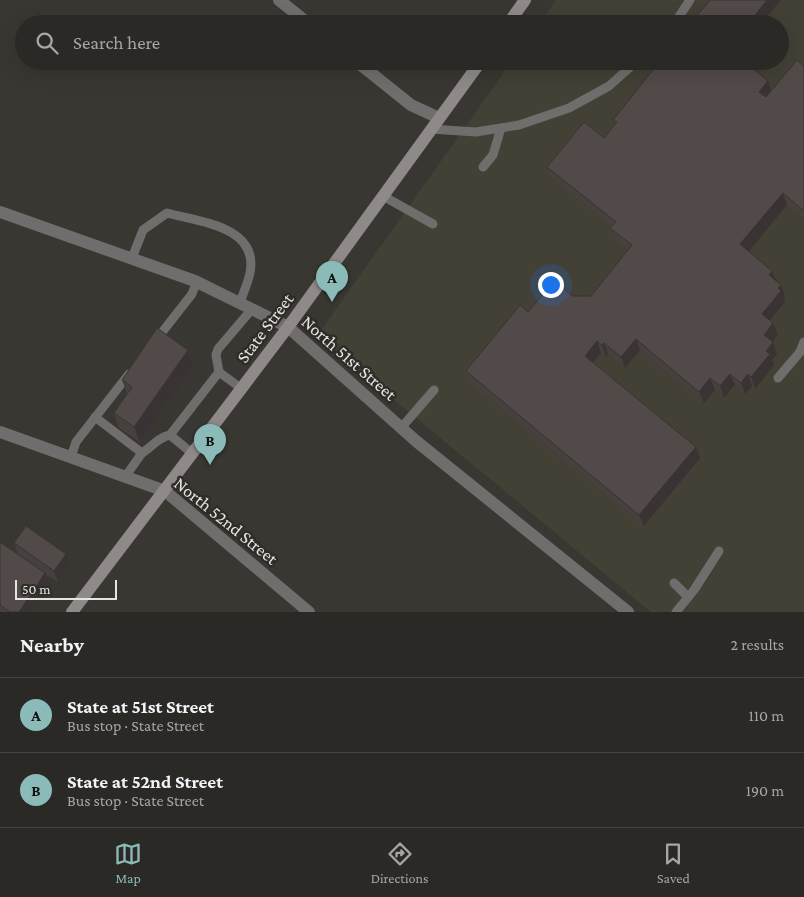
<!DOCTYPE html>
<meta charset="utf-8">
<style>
:root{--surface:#2b2926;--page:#33312e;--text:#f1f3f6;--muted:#a6a6a7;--line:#474543;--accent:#8bbbb9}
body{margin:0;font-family:"Crimson Pro",serif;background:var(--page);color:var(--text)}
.scale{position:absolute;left:15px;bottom:12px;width:102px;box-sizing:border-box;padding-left:5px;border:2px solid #e5e4e1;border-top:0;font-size:14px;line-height:18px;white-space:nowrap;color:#e5e4e1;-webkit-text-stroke:4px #2e2d28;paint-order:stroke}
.you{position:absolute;left:550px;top:284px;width:18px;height:18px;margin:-12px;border:4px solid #fff;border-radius:50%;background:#1a73e8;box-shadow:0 0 0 8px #1a73e833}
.badge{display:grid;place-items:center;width:32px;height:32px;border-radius:50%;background:var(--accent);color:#111;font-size:16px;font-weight:700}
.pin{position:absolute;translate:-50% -41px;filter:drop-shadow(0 1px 2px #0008)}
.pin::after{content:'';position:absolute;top:26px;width:18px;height:15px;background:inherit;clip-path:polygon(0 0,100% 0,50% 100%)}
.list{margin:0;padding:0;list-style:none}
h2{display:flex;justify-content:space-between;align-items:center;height:65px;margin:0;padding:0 20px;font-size:21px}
h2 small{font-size:16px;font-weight:400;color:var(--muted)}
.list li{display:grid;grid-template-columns:32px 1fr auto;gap:15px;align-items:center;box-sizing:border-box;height:75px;padding:0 20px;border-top:1px solid var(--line)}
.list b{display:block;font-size:19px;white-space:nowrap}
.list p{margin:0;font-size:16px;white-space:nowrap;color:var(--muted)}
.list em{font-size:16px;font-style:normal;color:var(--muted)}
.icon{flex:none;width:28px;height:28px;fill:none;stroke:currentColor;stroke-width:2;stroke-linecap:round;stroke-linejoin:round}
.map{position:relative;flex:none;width:804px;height:612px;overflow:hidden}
.search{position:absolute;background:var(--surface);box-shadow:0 5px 20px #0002;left:15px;right:15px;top:15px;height:55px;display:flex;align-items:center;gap:12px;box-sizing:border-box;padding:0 18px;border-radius:28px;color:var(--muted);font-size:19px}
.sheet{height:215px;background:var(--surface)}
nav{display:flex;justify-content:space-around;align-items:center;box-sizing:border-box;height:70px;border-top:1px solid var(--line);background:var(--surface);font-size:14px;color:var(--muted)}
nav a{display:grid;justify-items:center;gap:2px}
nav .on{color:var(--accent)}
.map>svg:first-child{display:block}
.built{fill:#434036}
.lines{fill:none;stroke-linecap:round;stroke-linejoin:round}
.lane{stroke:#706d6c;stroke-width:9}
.street{stroke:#706d6c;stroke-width:12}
.secondary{stroke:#8f8a89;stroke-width:12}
.wall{fill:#46403f}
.shaded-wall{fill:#393433}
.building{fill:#514a49;stroke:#393433}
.labels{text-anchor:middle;stroke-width:5;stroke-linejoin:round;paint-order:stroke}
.street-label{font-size:18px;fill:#e5e4e1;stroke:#2e2d28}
</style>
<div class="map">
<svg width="804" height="612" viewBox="0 0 804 612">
<rect width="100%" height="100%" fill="#393732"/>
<polygon class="built" points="556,0 804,0 804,612 651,612 317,336 512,61 780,61 780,24 539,24"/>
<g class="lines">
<g class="lane">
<polyline points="674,24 690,0"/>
<polyline points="431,129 476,132 519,125 569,108 609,86 637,61"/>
<polyline points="483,167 493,155 501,128"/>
<polyline points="383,196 433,224"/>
<path d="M132 258 143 230 167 213C199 222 259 226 250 273 248 283 243 293 240 303"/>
<polyline points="156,340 192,294 197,281"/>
<polyline points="219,372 216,355 218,349 252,309"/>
<polyline points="778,378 800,352 804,342"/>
<polyline points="95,417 142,453 125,477"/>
<polyline points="401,428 434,390"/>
<path d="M142 453C152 447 158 437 170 435"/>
<polyline points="193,454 170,435 219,372 242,389"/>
<polyline points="71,457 76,442 129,374"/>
<polyline points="674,583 688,597"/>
<polyline points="676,612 694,590 719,551"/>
</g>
<g class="street">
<polyline points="279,0 309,24"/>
<polyline points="356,61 411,105 439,118"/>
<polyline points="0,212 195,281 288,327 416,441 628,612"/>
<polyline points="0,432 165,491 309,612"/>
</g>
<g class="secondary">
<polyline points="508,24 525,0"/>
<polyline points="72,612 288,327 481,61"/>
</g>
</g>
<g class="wall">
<polygon points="804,66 804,219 787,205 749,251 772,271 776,280 785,296 784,298 785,302 770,321 778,335 772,342 777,354 772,360 774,365 755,389 752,386 745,394 735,385 724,398 715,390 704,403 640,350 625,368 608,354 606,357 601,353 594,362 696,447 700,458 644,526 470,383 466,371 528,312 572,296 591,296 628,250 615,239 610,228 612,226 552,178 547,167 604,138 615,125 613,120 768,81 771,90"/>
<polygon points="194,365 140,442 119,428 114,413 127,394 122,380"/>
<polygon points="0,542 18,554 14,543 70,565 58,582 45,574 51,588 34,612 0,612"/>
</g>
<g class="shaded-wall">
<polygon points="767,0 781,0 761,24 748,24"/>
<polygon points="768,81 772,93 763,104 759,92"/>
<polygon points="783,193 787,205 745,256 740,244"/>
<polygon points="772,271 777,282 769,275"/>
<polygon points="781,285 785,296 784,298 785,302 766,325 762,314"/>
<polygon points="773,323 778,335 768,347 764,335"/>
<polygon points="636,339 640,350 625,368 621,357"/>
<polygon points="597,341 601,353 590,367 585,356"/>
<polygon points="773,342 777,354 772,360 774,365 755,389 751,377 766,351"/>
<polygon points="604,343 608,354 606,357 602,345"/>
<polygon points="188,350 194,365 140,442 134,427"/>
<polygon points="730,374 735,385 724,398 720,386"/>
<polygon points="748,374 752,386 745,394 741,383"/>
<polygon points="710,378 715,390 704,403 699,392"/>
<polygon points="696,447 700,458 644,526 639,515"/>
<polygon points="66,554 70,565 58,582 54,571"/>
<polygon points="45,573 51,588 34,612 19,612"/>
</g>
<g class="building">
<polygon points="710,0 767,0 748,24 690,24"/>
<polygon points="797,60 804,66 804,211 783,193 740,244 772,271 769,275 781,285 778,288 781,291 762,314 773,323 764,335 773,342 766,351 770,354 751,377 748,374 741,383 730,374 720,386 710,378 699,392 636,339 621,357 604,343 602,345 597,341 585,356 696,447 639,515 466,371 520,305 528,312 554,281 572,296 591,296 632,245 610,228 616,222 547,167 584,122 604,138 617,122 613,120 660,61 744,61 768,81 759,92 766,97"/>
<polygon points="157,328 188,350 134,427 114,413 132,387 122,380"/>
<polygon points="26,526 66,554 54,571 14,543"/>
<polygon points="0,542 45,573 19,612 10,612 0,605"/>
</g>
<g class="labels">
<g class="street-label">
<text transform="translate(265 328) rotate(-53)" y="6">State Street</text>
<text transform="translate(349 358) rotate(41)" y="6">North 51st Street</text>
<text transform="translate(226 521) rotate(39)" y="6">North 52nd Street</text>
</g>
</g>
</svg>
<div class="scale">50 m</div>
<div class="you"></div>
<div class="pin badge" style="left:332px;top:302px">A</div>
<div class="pin badge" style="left:210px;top:465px">B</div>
<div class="search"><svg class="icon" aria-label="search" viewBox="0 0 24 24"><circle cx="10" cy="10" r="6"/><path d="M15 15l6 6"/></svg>Search here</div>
</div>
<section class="sheet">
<h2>Nearby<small>2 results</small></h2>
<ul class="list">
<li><span class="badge">A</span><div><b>State at 51st Street</b><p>Bus stop · State Street</p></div><em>110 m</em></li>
<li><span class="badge">B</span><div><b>State at 52nd Street</b><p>Bus stop · State Street</p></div><em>190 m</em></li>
</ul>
</section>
<nav>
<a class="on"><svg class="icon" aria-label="map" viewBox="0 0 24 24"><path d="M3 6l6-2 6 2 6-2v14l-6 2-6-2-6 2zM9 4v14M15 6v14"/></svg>Map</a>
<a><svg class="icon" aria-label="directions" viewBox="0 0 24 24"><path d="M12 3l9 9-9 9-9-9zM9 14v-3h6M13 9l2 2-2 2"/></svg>Directions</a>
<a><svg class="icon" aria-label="saved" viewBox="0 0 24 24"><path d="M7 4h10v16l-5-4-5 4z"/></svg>Saved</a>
</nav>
